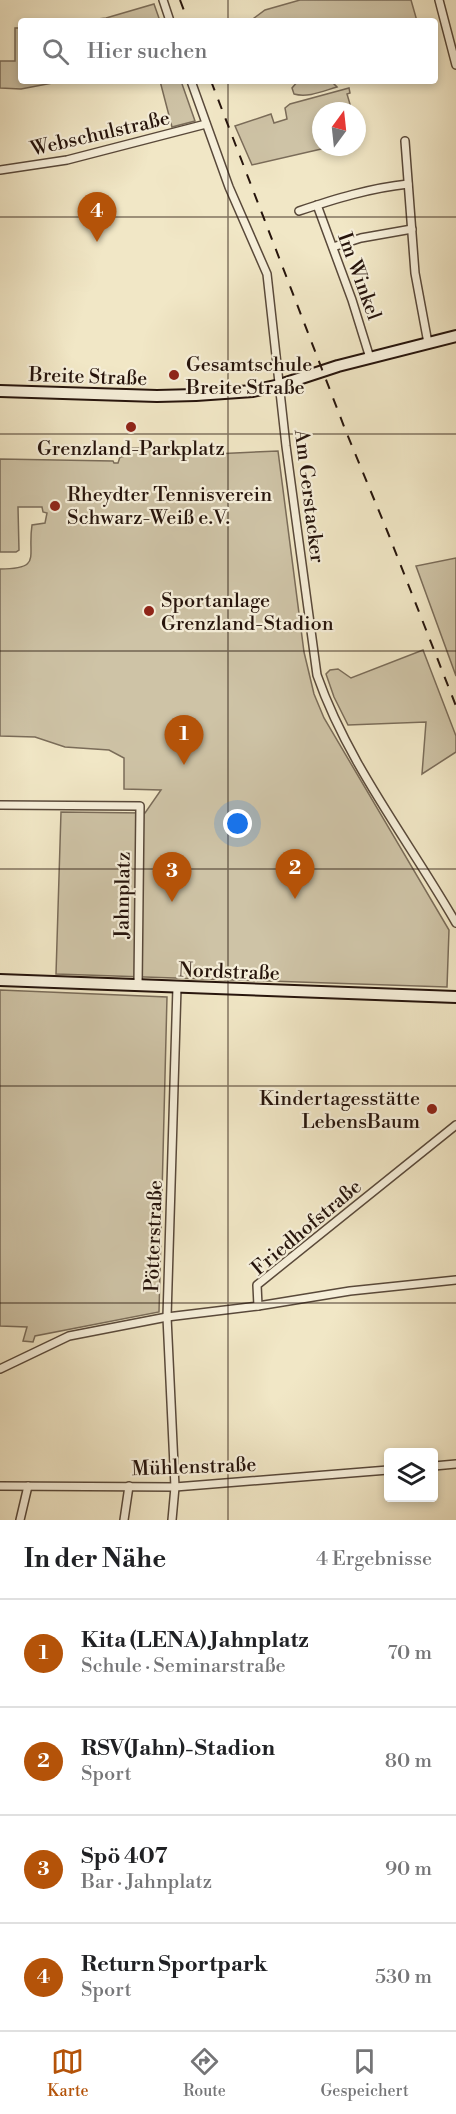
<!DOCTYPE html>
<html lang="de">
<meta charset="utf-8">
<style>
:root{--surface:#fff;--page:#f2f2f2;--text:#202124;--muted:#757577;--line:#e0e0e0;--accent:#b45309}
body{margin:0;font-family:"Libre Bodoni",serif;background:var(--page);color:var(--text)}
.controls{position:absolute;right:18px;bottom:18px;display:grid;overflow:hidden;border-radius:6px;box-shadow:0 3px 9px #0003}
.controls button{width:54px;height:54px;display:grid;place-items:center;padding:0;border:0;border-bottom:2px solid var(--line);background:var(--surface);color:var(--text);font:30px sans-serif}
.compass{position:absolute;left:312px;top:102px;width:54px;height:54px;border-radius:50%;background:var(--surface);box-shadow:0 3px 9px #0003;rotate:15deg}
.you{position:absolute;left:238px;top:824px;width:21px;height:21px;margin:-15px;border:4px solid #fff;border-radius:50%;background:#1a73e8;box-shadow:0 0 0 9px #1a73e833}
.badge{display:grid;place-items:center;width:39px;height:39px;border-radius:50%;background:var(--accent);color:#fff;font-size:20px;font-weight:700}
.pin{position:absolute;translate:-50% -50px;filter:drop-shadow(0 2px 3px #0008)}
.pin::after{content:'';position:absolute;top:32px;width:21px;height:18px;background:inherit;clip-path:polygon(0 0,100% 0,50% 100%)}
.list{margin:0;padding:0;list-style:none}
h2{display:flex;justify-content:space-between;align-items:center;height:78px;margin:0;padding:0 24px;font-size:26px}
h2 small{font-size:20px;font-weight:400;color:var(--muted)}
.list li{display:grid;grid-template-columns:39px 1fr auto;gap:18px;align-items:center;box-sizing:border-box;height:108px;padding:0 24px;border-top:2px solid var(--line)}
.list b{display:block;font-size:22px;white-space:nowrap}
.list p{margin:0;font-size:20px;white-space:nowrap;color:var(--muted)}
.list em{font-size:20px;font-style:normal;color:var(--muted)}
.icon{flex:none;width:33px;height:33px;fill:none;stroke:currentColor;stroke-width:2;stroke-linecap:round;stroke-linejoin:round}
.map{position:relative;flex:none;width:456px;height:1520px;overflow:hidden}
.search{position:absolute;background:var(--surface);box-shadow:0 3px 9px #0003;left:18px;right:18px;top:18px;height:66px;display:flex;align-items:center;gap:15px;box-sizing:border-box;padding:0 21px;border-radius:6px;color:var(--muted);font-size:22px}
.sheet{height:510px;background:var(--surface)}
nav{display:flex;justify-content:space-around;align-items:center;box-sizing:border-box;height:84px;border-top:2px solid var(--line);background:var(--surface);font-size:16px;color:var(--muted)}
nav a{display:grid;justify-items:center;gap:3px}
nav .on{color:var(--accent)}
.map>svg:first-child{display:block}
.green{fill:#cec3a6;stroke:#7a6c59;stroke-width:1.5}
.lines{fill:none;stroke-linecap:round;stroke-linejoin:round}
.street-casing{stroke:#59493a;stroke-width:10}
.secondary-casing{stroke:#26140c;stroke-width:14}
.street{stroke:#f6efda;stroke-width:7}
.secondary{stroke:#f6efda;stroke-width:10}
.rail{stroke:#26140c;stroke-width:2;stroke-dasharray:10 10;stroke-linecap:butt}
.grid{fill:none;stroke:#26140c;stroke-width:1.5;stroke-opacity:0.55}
.poi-dot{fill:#8f2418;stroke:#f6efda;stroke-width:2}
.labels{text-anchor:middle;stroke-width:4.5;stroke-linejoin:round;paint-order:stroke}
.street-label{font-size:20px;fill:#26140c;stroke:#f6efda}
.poi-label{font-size:20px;fill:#26140c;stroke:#f6efda;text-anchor:start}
</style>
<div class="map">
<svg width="456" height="1520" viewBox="0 0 456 1520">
<rect width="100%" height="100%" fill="#f1e7c6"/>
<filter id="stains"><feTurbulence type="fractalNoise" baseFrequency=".00333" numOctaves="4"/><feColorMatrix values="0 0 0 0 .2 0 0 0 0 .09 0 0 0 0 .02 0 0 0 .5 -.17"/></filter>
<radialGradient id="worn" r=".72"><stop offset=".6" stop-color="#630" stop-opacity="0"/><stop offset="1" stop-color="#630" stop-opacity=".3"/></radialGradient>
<g class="green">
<polygon points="300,0 411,0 417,21 250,21 265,10"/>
<polygon points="154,4 160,21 81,21 106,18"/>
<polygon points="15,28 21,28 21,81 63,81 21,89 0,88 0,61 15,61"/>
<polygon points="160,81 181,81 195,121 172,127"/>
<path d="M298 81H331L337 87C323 91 308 98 294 94L292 88Z"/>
<polygon points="349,88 350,93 347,94 352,111 321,111 321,147 330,147 252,165 235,126 271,114 274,123 287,119 285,108 290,104"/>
<path d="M130 448H171V456L278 451 304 652 314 694 324 718 449 930 447 987 56 974 61 812 145 813 161 790 124 789V758L109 750 65 747 35 737 0 736V569C43 569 27 557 32 525L45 523 47 513 43 512 42 507H18L19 550 16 552H0V459L113 461 114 463H118L120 457 126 456 130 453Z"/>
<polygon points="456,558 456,676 416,566"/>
<polygon points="423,650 456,736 456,752 422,774 426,722 348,725 334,697 326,674 330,670 338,669 351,678"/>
<polygon points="0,990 167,997 159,1312 35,1336 33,1342 23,1341 27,1327 0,1326"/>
</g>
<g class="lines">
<g class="street-casing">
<g id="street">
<polyline points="163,0 170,21"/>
<polyline points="439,0 456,65"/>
<path d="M191 81 229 187 267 274 286 446 317 675C348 764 409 841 456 923"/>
<polyline points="405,141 415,273 428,343"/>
<polyline points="0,170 67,160 206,124"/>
<polyline points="317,205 352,300 370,358"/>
<path d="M299 211C335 199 370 188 408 184"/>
<polyline points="333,247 361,238 412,229"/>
<polyline points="0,805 140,806 138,985"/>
<polyline points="258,1306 350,1291 456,1280"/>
<polyline points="0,1369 69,1336 167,1317 258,1306 257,1285 456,1125"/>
<polyline points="434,1466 456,1464"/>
<polyline points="0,1486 175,1487 388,1470"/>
<polyline points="20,1520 28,1486"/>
<polyline points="124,1520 129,1486"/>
<polyline points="172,1520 175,1487 167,1317 177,987"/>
</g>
</g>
<g class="secondary-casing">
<g id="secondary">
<polyline points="0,391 157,396 196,395 253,391 280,385 338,366 456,336"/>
<polyline points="0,980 456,997"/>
</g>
</g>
<use href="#street" class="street"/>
<use href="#secondary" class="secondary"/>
<g class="rail">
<polyline points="180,0 188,21"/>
<polyline points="211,81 345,429 388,533 456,706"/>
</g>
</g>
<path class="grid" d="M228 0V21M228 81V1520M0 217H456M0 434H456M0 651H456M0 869H456M0 1086H456M0 1303H456"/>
<g class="poi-dot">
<circle cx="174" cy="375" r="6"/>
<circle cx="131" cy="427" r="6"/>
<circle cx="55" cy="506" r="6"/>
<circle cx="149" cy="611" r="6"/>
<circle cx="432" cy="1109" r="6"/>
</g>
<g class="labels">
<g class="street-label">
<text transform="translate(100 133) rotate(-13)" y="7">Webschulstraße</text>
<text transform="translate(360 276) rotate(70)" y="7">Im Winkel</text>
<text transform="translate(88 376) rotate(2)" y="7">Breite Straße</text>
<text transform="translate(310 496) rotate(83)" y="7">Am Gerstacker</text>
<text transform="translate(122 895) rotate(-89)" y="7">Jahnplatz</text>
<text transform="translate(229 971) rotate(2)" y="7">Nordstraße</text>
<text transform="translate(306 1227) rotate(-40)" y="7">Friedhofstraße</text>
<text transform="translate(153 1236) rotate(-88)" y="7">Pötterstraße</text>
<text transform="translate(194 1466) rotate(-2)" y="7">Mühlenstraße</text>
</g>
<g class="poi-label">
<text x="186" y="371">Gesamtschule<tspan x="186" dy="23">Breite Straße</tspan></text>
<text x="131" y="455" text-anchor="middle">Grenzland-Parkplatz</text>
<text x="67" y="501">Rheydter Tennisverein<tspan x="67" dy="23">Schwarz-Weiß e.V.</tspan></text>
<text x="161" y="607">Sportanlage<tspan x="161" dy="23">Grenzland-Stadion</tspan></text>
<text x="420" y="1105" text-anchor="end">Kindertagesstätte<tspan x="420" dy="23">LebensBaum</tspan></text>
</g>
</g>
<rect width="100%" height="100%" filter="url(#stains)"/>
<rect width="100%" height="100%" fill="url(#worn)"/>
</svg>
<div class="controls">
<button><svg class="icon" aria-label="layers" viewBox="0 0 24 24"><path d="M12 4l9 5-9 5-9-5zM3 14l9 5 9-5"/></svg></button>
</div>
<svg class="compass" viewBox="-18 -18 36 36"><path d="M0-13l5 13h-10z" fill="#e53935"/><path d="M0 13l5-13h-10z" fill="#757577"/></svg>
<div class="you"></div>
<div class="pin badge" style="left:184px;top:765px">1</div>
<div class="pin badge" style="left:295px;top:899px">2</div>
<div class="pin badge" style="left:172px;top:902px">3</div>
<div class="pin badge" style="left:97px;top:242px">4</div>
<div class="search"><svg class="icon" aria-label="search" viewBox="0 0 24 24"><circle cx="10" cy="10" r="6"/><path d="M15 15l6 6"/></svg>Hier suchen</div>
</div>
<section class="sheet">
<h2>In der Nähe<small>4 Ergebnisse</small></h2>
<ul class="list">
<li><span class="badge">1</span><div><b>Kita (LENA) Jahnplatz</b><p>Schule · Seminarstraße</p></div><em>70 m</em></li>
<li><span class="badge">2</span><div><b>RSV(Jahn)-Stadion</b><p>Sport</p></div><em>80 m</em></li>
<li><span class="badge">3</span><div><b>Spö 407</b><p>Bar · Jahnplatz</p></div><em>90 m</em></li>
<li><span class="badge">4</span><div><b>Return Sportpark</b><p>Sport</p></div><em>530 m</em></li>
</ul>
</section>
<nav>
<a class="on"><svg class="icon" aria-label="map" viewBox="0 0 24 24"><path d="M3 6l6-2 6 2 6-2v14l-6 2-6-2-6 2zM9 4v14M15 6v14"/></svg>Karte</a>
<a><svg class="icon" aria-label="directions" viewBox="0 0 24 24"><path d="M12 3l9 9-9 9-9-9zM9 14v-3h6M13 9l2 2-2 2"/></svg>Route</a>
<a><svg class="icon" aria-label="saved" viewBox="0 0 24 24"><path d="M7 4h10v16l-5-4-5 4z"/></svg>Gespeichert</a>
</nav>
